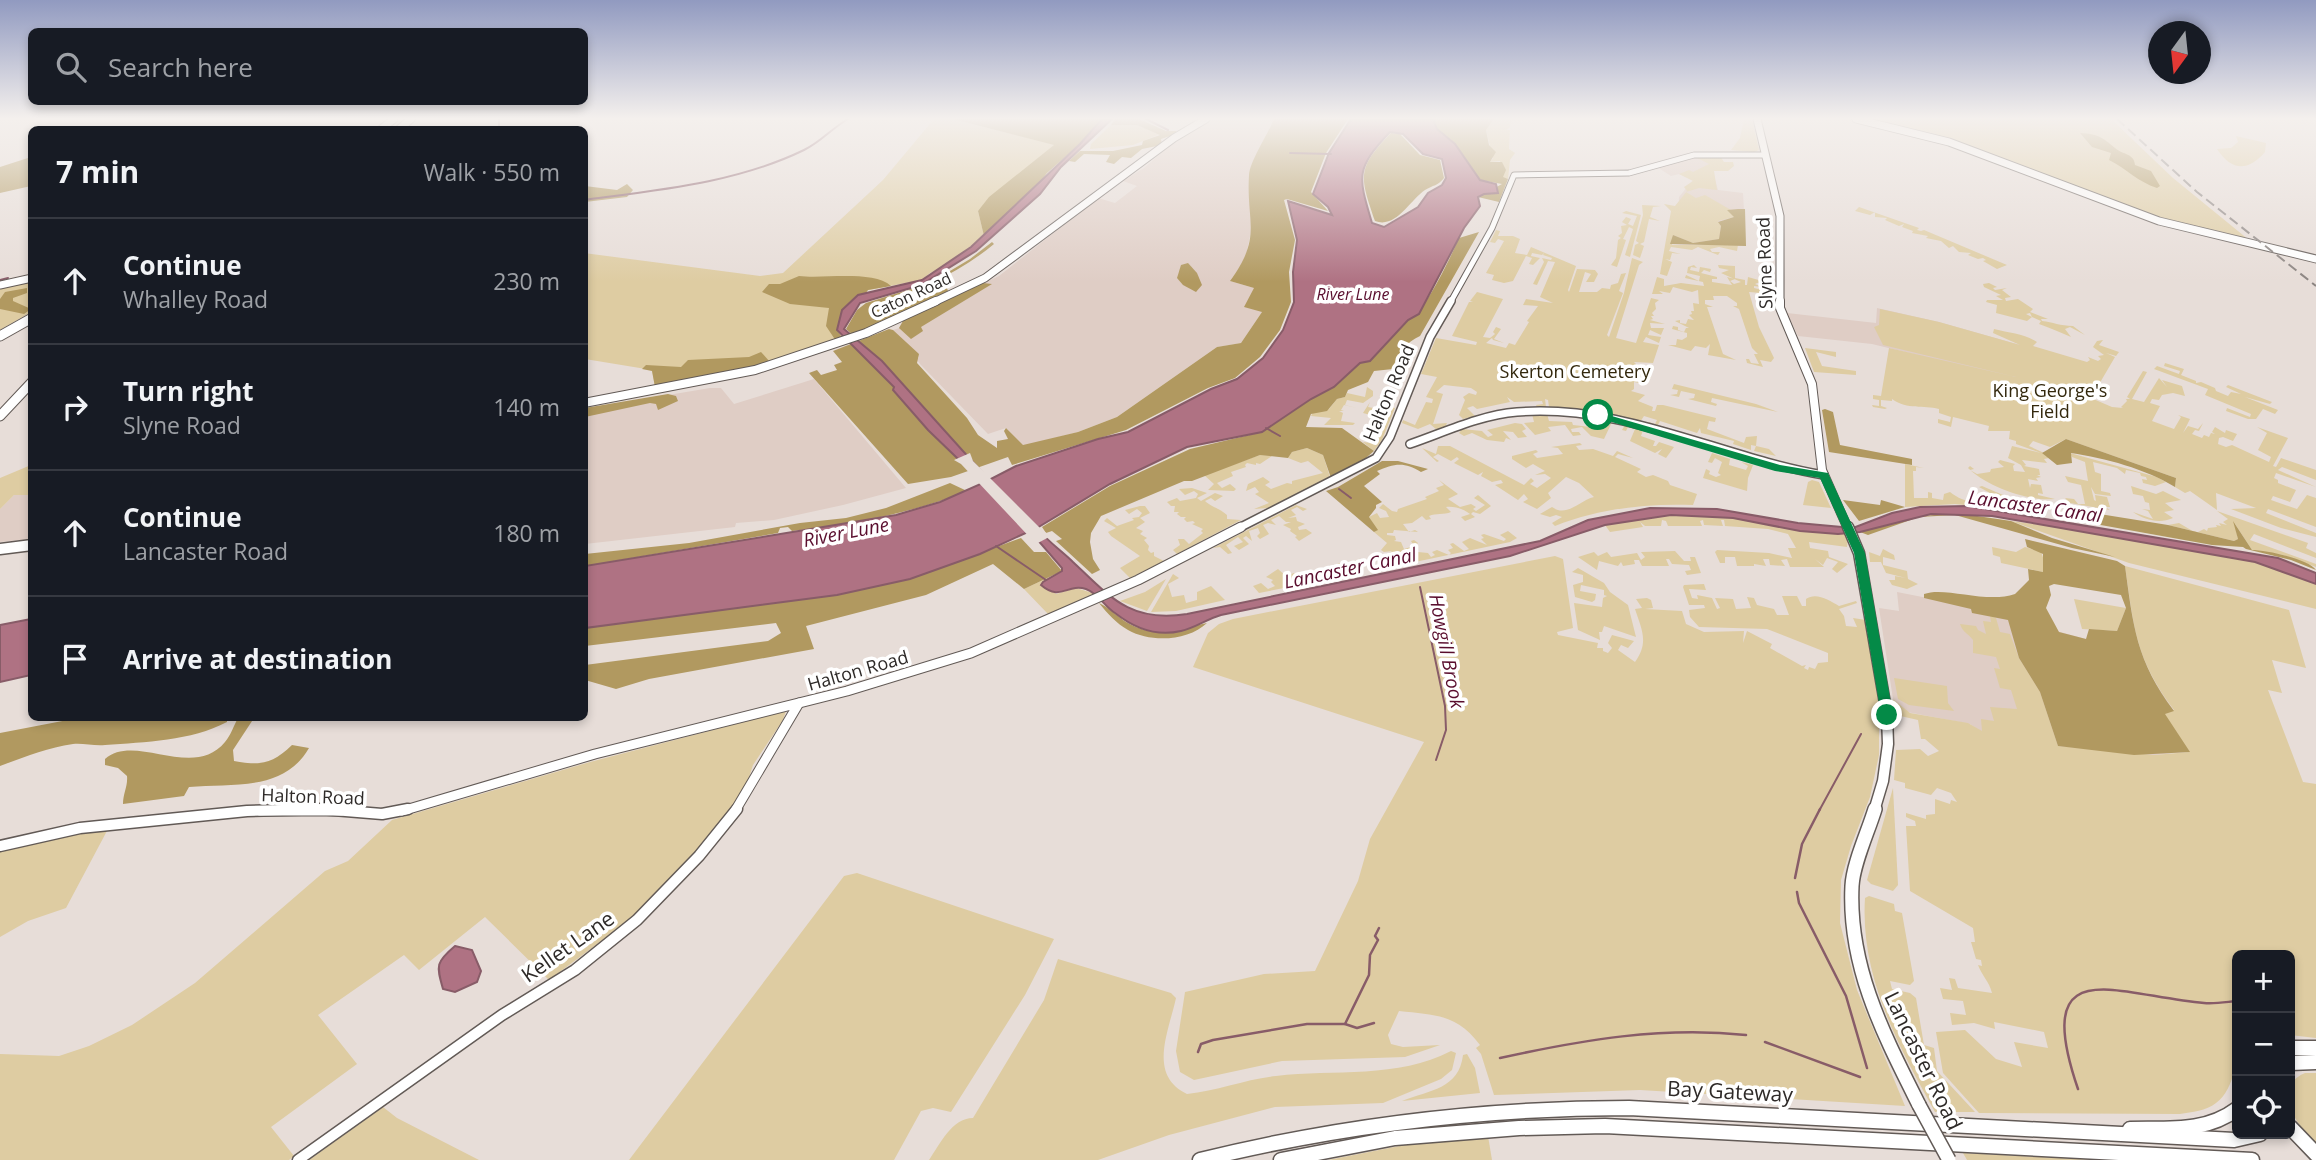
<!DOCTYPE html>
<meta charset="utf-8">
<style>
:root{--surface:#171b24;--page:#20242c;--text:#f1f3f6;--muted:#9ea1a6;--line:#363941}
body{margin:0;font-family:"Open Sans",sans-serif;background:var(--page);color:var(--text)}
.controls{position:absolute;right:21px;bottom:21px;display:grid;overflow:hidden;border-radius:10px;box-shadow:0 4px 10px #0003}
.controls button{width:63px;height:63px;display:grid;place-items:center;padding:0;border:0;border-bottom:2px solid var(--line);background:var(--surface);color:var(--text);font:35px sans-serif}
.compass{position:absolute;left:2148px;top:21px;width:63px;height:63px;border-radius:50%;background:var(--surface);box-shadow:0 4px 10px #0003;rotate:195deg}
.stop{position:absolute;width:21px;height:21px;margin:-16px;border:5px solid #048a47;border-radius:50%;background:#fff}
.stop.end{background:#048a47;border-color:#fff;box-shadow:0 2px 7px #0008}
.list{margin:0;padding:0;list-style:none}
h2{display:flex;justify-content:space-between;align-items:center;height:91px;margin:0;padding:0 28px;font-size:30px}
h2 small{font-size:23px;font-weight:400;color:var(--muted)}
.list li{display:grid;grid-template-columns:46px 1fr auto;gap:21px;align-items:center;box-sizing:border-box;height:126px;padding:0 28px;border-top:2px solid var(--line)}
.list b{display:block;font-size:26px;white-space:nowrap}
.list p{margin:0;font-size:23px;white-space:nowrap;color:var(--muted)}
.list em{font-size:23px;font-style:normal;color:var(--muted)}
.icon{flex:none;width:38px;height:38px;fill:none;stroke:currentColor;stroke-width:2;stroke-linecap:round;stroke-linejoin:round}
.map{position:relative;flex:none;width:2316px;height:1160px;overflow:hidden}
.search{position:absolute;background:var(--surface);box-shadow:0 4px 10px #0003;left:28px;top:28px;width:560px;height:77px;display:flex;align-items:center;gap:18px;box-sizing:border-box;padding:0 24px;border-radius:10px;color:var(--muted);font-size:26px}
.panel{position:absolute;background:var(--surface);box-shadow:0 4px 10px #0003;left:28px;top:126px;width:560px;height:595px;border-radius:10px}
.map>svg:first-child{display:block}
.built{fill:#dfcdc5}
.green{fill:#decca2}
.forest{fill:#b19960;fill-rule:evenodd}
.water{fill:#af7283;stroke:#885c68;stroke-width:2;fill-rule:evenodd}
.pier{fill:#e7ddd8}
.lines{fill:none;stroke-linecap:round;stroke-linejoin:round}
.stream-far1{stroke:#885c68;stroke-width:2}
.stream{stroke:#885c68;stroke-width:2.5}
.minor-far3-casing{stroke:#625a56;stroke-width:7}
.minor-far2-casing{stroke:#625a56;stroke-width:10}
.minor-far1-casing{stroke:#625a56;stroke-width:11}
.minor-casing{stroke:#625a56;stroke-width:13}
.major-far3-casing{stroke:#625a56;stroke-width:9}
.major-far2-casing{stroke:#625a56;stroke-width:10}
.major-far1-casing{stroke:#625a56;stroke-width:13}
.major-casing{stroke:#625a56;stroke-width:16}
.highway-far2-casing{stroke:#625a56;stroke-width:9}
.highway-far1-casing{stroke:#625a56;stroke-width:11}
.highway-casing{stroke:#625a56;stroke-width:17}
.minor-far3{stroke:#fff;stroke-width:5}
.minor-far2{stroke:#fff;stroke-width:7}
.minor-far1{stroke:#fff;stroke-width:9}
.minor{stroke:#fff;stroke-width:10}
.major-far3{stroke:#fff;stroke-width:7}
.major-far2{stroke:#fff;stroke-width:8}
.major-far1{stroke:#fff;stroke-width:10}
.major{stroke:#fff;stroke-width:13}
.highway-far2{stroke:#fff;stroke-width:7}
.highway-far1{stroke:#fff;stroke-width:9}
.highway{stroke:#fff;stroke-width:14}
.rail{stroke:#8b8481;stroke-width:2;stroke-dasharray:10 5;stroke-linecap:butt}
.major-bridge-casing{stroke:#625a56;stroke-width:16;stroke-linecap:butt}
.major-bridge{stroke:#fff;stroke-width:13}
.route{fill:#048a47}
.labels{text-anchor:middle;stroke-width:7;stroke-linejoin:round;paint-order:stroke}
.far-water-label{font-size:16px;font-style:italic;fill:#5a0e2e;stroke:#fff}
.far-street-label{font-size:16px;fill:#2e2a28;stroke:#fff}
.street-label{font-size:18px;fill:#2e2a28;stroke:#fff}
.park-label{font-size:18px;fill:#33280d;stroke:#fff}
.water-label{font-size:19px;font-style:italic;fill:#5a0e2e;stroke:#fff}
.near-street-label{font-size:21px;fill:#2e2a28;stroke:#fff}
</style>
<div class="map">
<svg width="2316" height="1160" viewBox="0 0 2316 1160">
<rect width="100%" height="100%" fill="#e7ddd8"/>
<g class="built">
<polygon points="1212,119 1274,119 1249,173 1252,227 1245,260 1230,281 1254,288 1262,312 1241,343 1217,347 1117,417 1078,432 1023,446 1006,428 988,434 920,364 917,360 919,357 890,331 899,328 903,321 999,276 1098,198 1115,203 1137,186 1123,181 1144,168 1175,141"/>
<polygon points="1695,157 1711,164 1718,190 1743,193 1746,246 1670,244 1678,218 1679,197 1693,180 1679,174 1671,176 1657,167"/>
<polygon points="1877,308 1939,322 2020,345 2016,379 1872,344 1798,336 1787,313 1876,323"/>
<polygon points="814,379 906,488 843,505 774,520 736,523 735,527 585,544 585,409 710,388 721,388 734,404"/>
<polygon points="14,495 31,495 31,539 0,542 0,509"/>
<polygon points="1897,592 1958,604 2086,639 2136,641 2149,673 2174,711 2184,752 2154,755 2090,752 1982,732 1970,724 1907,712 1893,699 1879,608 1899,611"/>
</g>
<g class="green">
<polygon points="934,119 953,119 1055,145 978,211 984,236 944,267 930,273 922,280 868,290 837,330 843,339 739,371 655,387 652,370 585,359 584,253 760,276 783,273 883,180"/>
<polygon points="1494,119 1511,119 1510,127 1506,130 1510,130 1509,149 1515,153 1510,160 1508,179 1503,178 1500,161 1490,162 1493,158 1486,130"/>
<polygon points="1744,119 1752,119 1759,150 1754,152 1731,150 1740,138"/>
<polygon points="1865,119 2111,119 2173,178 2249,240 2160,219 1931,133"/>
<polygon points="1111,125 1137,125 1160,134 1133,145 1090,149 1091,144"/>
<path d="M2236 136 2266 143 2265 152C2247 173 2231 170 2217 149L2231 148 2238 142Z"/>
<polygon points="1720,156 1724,162 1733,162 1734,166 1728,171 1714,171 1717,190 1699,188 1686,192 1696,198 1705,195 1731,210 1728,210 1734,217 1718,221 1721,226 1719,239 1693,243 1673,235 1672,245 1738,245 1737,251 1719,247 1710,249 1712,252 1720,252 1718,255 1698,247 1692,250 1671,247 1669,251 1681,254 1672,253 1670,260 1665,259 1672,262 1667,276 1660,274 1671,211 1664,204 1675,206 1687,191 1684,187 1693,181 1679,174 1689,170 1693,172 1709,164 1695,157"/>
<polygon points="1642,205 1661,206 1653,207 1650,217 1660,221 1649,219 1644,242 1640,244 1644,246 1640,258 1633,255 1635,245 1639,243 1636,241 1643,215"/>
<polygon points="1859,207 1919,228 1917,230 1921,231 1924,230 2007,265 1997,269 1983,261 1986,260 1983,258 1978,259 1968,255 1971,253 1959,252 1953,246 1949,248 1941,241 1926,238 1928,236 1912,233 1913,231 1902,227 1904,224 1899,226 1885,220 1887,218 1875,217 1875,212 1870,215 1855,211"/>
<polygon points="1626,211 1641,215 1630,257 1625,255 1633,229 1629,227 1623,239 1626,240 1617,267 1611,265 1616,258 1618,240 1621,238 1618,236 1622,233 1621,226 1627,225 1622,222 1626,217 1631,219 1628,224 1633,226 1637,216 1622,213"/>
<polygon points="1496,230 1500,231 1498,236 1513,236 1520,239 1515,253 1527,255 1531,247 1576,266 1568,290 1569,292 1577,269 1595,270 1598,274 1594,282 1586,282 1591,274 1585,272 1579,292 1597,292 1602,288 1610,289 1611,285 1618,283 1621,274 1626,273 1619,291 1623,293 1607,335 1609,337 1624,293 1632,258 1643,262 1639,265 1616,338 1636,343 1651,298 1659,300 1655,303 1656,309 1652,313 1654,316 1651,316 1653,319 1650,320 1665,324 1650,323 1651,328 1664,328 1661,335 1650,330 1648,335 1661,337 1659,343 1646,337 1643,342 1659,345 1653,363 1634,362 1636,364 1634,370 1639,372 1632,371 1651,375 1651,378 1635,374 1632,380 1645,384 1634,382 1634,389 1631,391 1645,395 1638,401 1653,407 1652,411 1655,411 1657,405 1663,405 1716,418 1715,422 1709,421 1707,429 1744,443 1746,437 1757,436 1756,446 1769,449 1776,456 1754,451 1756,446 1751,445 1751,450 1733,444 1734,441 1701,433 1700,428 1697,433 1660,421 1658,425 1674,430 1672,432 1648,425 1649,422 1655,424 1657,420 1644,416 1640,422 1586,410 1549,407 1548,400 1545,399 1546,407 1537,407 1536,405 1543,404 1542,401 1514,402 1507,397 1510,402 1477,409 1473,406 1467,408 1475,416 1463,419 1459,415 1465,400 1463,397 1469,393 1476,395 1477,392 1471,388 1444,385 1436,392 1443,394 1433,424 1447,423 1445,427 1437,430 1430,424 1418,429 1402,423 1403,420 1415,425 1426,402 1432,403 1433,399 1426,397 1437,377 1421,374 1436,338 1476,345 1477,342 1452,336 1469,302 1473,302 1470,301 1477,292 1503,299 1483,337 1490,338 1495,334 1493,332 1496,327 1501,329 1494,339 1504,343 1493,340 1492,338 1486,343 1506,348 1509,343 1515,345 1529,322 1527,321 1538,306 1523,305 1526,299 1553,303 1540,297 1555,262 1548,261 1537,285 1533,284 1544,262 1542,258 1551,260 1552,258 1543,255 1544,253 1542,255 1532,253 1531,256 1540,258 1533,265 1529,264 1532,258 1526,256 1513,281 1504,283 1492,280 1494,275 1486,273 1504,241 1498,239 1495,243 1490,242"/>
<polygon points="1694,265 1697,268 1691,267 1690,270 1699,272 1700,267 1711,269 1710,272 1704,270 1701,273 1717,277 1717,279 1712,279 1712,282 1732,285 1727,277 1735,279 1730,281 1734,284 1741,282 1721,273 1729,270 1719,268 1718,265 1735,266 1735,278 1745,280 1745,285 1747,285 1748,277 1762,281 1755,284 1762,287 1754,286 1754,288 1770,292 1771,281 1775,282 1773,294 1749,292 1759,327 1774,358 1771,362 1760,360 1763,367 1747,363 1746,359 1749,359 1751,363 1759,364 1754,354 1758,354 1752,348 1739,309 1733,306 1737,306 1737,303 1727,296 1713,296 1714,300 1705,300 1705,304 1713,307 1707,307 1723,354 1736,360 1708,355 1710,344 1706,348 1695,346 1691,351 1668,345 1676,345 1677,339 1682,340 1687,337 1687,333 1672,329 1673,326 1678,327 1678,330 1684,332 1686,328 1689,328 1675,321 1680,320 1680,323 1686,324 1688,319 1694,320 1689,315 1692,314 1691,311 1694,311 1693,303 1699,304 1698,290 1692,292 1673,287 1670,293 1659,291 1663,294 1652,294 1657,277 1664,279 1664,286 1681,283 1704,286 1703,282 1685,278 1686,275 1699,281 1700,276 1687,273 1688,267"/>
<polygon points="31,280 31,312 0,330 0,287"/>
<path d="M1989 283 1997 287 1993 288 1995 290 2007 288 2002 290 2011 297 2005 298 2006 301 2018 299 2033 309 2030 312 2048 319H2041L2042 321C2053 322 2060 326 2073 326L2085 335 2070 327 2065 329 2071 337C2061 333 2051 328 2039 324L2041 321 2032 317 2030 313 2026 314 2032 317 2027 321 1996 313 1997 305 1986 302 1987 300H2003L1996 296 2001 295 1984 287 1983 284Z"/>
<path d="M1880 309 1939 322 2020 345 1993 333 1994 329C2010 333 2025 334 2037 342L2033 346 2087 362 2090 360 2088 357 2098 361 2101 359 2098 356 2104 355 2093 347 2097 341 2103 340 2099 345 2119 352 2116 356 2106 353 2115 357 2091 398 2112 407 2123 408 2121 407 2127 401 2126 399H2130L2127 397 2143 371 2147 372 2132 399 2144 402 2159 378 2167 387 2162 380 2182 386 2185 396 2173 393 2162 395 2159 400 2152 399 2150 403 2160 406 2152 421 2174 429 2181 417 2178 415 2190 419 2183 433 2188 426 2198 429 2203 423 2199 431 2195 430 2192 434 2202 438 2204 435 2209 437 2211 433 2215 434 2212 432 2215 427 2225 433 2226 430 2237 434 2233 441 2223 437 2219 438 2218 444 2226 447 2232 445 2269 462 2271 457 2258 450 2267 433 2257 427 2288 438 2273 466 2276 467 2281 458 2316 470V480L2282 467 2278 470 2316 487 2276 473 2274 478 2278 480V483L2296 490 2290 502 2273 496 2271 500 2297 509 2307 495 2316 498V527L2268 509 2266 513 2316 533V537L2281 528 2231 509 2256 508 2216 493 2217 510 2190 491 2185 493 2175 487 2176 478 2066 439 2050 447 2033 441 2029 446 2042 452 2049 458 2044 459 2047 463 2022 460 2026 465 2024 466 2039 469 2040 475H2037L2041 477 2036 478 2038 481 2028 479 2030 488 2031 484 2041 485 2043 494 2038 493V495L2055 499C2029 502 1986 486 1968 468L1970 466 1974 469 1970 470 1977 474 1990 472 1991 469 2004 467 1998 462 2000 460 2015 464 2013 466 2014 471 2025 472 2021 465 2008 458 2012 446 2041 453 2016 444V441L2009 439 2010 431H1988L1989 426 1953 417 1951 427 1938 423V419L1950 422 1951 417 1939 413V409C1923 405 1908 410 1892 399V401L1881 400V406L1887 408 1885 409 1873 407 1872 405 1879 406V400L1873 399V395L1881 396 1889 348 2016 377 1883 345 1874 327 1879 325Z"/>
<polygon points="1805,348 1836,352 1836,357 1816,352 1822,366 1856,371 1856,375 1814,372"/>
<polygon points="2165,363 2184,369 2181,375 2196,381 2196,383 2201,382 2215,388 2216,391 2228,396 2231,392 2241,394 2226,387 2228,385 2272,402 2270,404 2245,397 2278,410 2275,414 2263,409 2256,419 2248,419 2226,411 2227,408 2250,417 2251,414 2205,395 2208,389 2154,369 2157,366 2179,374 2180,371 2164,366"/>
<polygon points="1674,384 1756,404 1778,412 1712,398 1711,402 1717,404 1716,406 1688,399 1694,398 1695,394 1681,391 1679,397 1670,395 1677,394 1678,390 1672,389"/>
<polygon points="1367,387 1373,391 1373,396 1363,403 1347,400 1345,405 1357,408 1344,405 1341,410 1344,411 1339,411 1343,413 1341,421 1355,423 1353,425 1324,425 1331,418 1311,416 1313,412 1329,409 1337,399 1345,397 1347,393 1365,397"/>
<polygon points="1370,402 1368,407 1389,411 1391,407 1395,408 1382,440 1374,451 1354,435 1363,442 1372,443 1373,438 1370,437 1378,417 1363,413"/>
<polygon points="1532,414 1547,414 1549,421 1572,422 1573,425 1591,427 1597,423 1598,418 1612,422 1604,439 1591,436 1582,427 1571,429 1572,432 1579,432 1581,435 1573,436 1565,425 1548,427 1551,431 1535,435 1524,423 1534,422"/>
<polygon points="1515,423 1522,424 1526,429 1522,431 1527,437 1518,438 1513,432 1503,431 1511,440 1506,438 1504,442 1487,440 1472,433 1464,436 1459,433 1462,429 1482,431 1488,437 1493,435 1487,430"/>
<polygon points="1625,425 1643,430 1641,436 1655,441 1653,446 1656,446 1659,442 1674,447 1666,458 1658,454 1662,449 1655,453 1630,441 1635,429 1628,427 1626,431 1622,430"/>
<path d="M1580 443 1582 445 1576 446 1579 450 1593 449 1613 456 1617 451 1633 458 1618 454 1615 457 1641 469 1637 472 1646 477 1653 475 1668 481 1670 485 1697 494 1693 505C1647 503 1597 509 1555 526L1552 523 1562 517 1556 515 1550 517 1540 514 1552 507C1567 518 1580 500 1594 497L1579 483 1566 477 1548 493 1551 498 1537 509 1523 502 1528 499 1524 494 1518 500 1495 485 1503 483 1501 480 1492 482 1481 476 1483 472 1478 475 1454 463 1459 459 1457 457 1451 461 1438 454 1433 457 1439 461 1437 462 1422 448 1436 454 1438 446H1450L1524 485 1531 478 1534 481 1530 484 1537 488 1551 478 1545 474 1535 475 1545 471 1533 464 1526 468 1512 459V456L1536 450 1538 452 1533 454 1537 458 1563 454 1558 448 1551 447Z"/>
<polygon points="1307,448 1323,455 1330,477 1268,508 1254,509 1269,503 1255,494 1259,492 1255,487 1246,491 1248,484 1263,477 1270,482 1265,485 1271,489 1287,483 1292,484 1292,481 1323,473 1308,461 1301,463 1288,458 1292,452"/>
<polygon points="1712,453 1730,459 1729,465 1746,470 1748,466 1741,462 1753,465 1748,478 1747,491 1703,478 1706,469 1710,471 1709,474 1716,477 1721,475 1718,473 1722,462 1715,458 1712,463 1708,462"/>
<polygon points="2070,453 2157,477 2166,482 2155,486 2143,483 2142,479 2147,480 2146,477 2141,476 2140,473 2126,470 2125,474 2117,468 2093,462 2095,472 2101,474 2101,491 2110,493 2111,496 2095,494 2091,487 2094,500 2096,501 2095,495 2107,497 2110,507 2105,507 2110,510 2070,503 2065,498 2074,499 2078,504 2085,504 2081,485 2068,482 2065,476 2088,481 2085,462 2072,457"/>
<polygon points="1260,455 1284,456 1272,456 1260,464 1256,463 1256,465 1247,463 1245,465 1246,467 1231,472 1233,476 1217,483 1222,488 1230,484 1236,489 1234,491 1208,490 1214,484 1204,475"/>
<path d="M1905 464 1924 468 1916 467V471H1913L1914 498H1928V492L1932 493V498L1943 500 1944 494 1950 492C1962 501 1972 504 1986 499L1983 496 1990 493 1979 487 1982 486 2003 495 2032 502 2036 513 1955 504 1905 507Z"/>
<polygon points="31,465 31,495 14,495 0,509 0,478"/>
<path d="M1439 480 1458 494 1448 499 1460 507 1471 504 1476 507 1473 509 1476 511 1485 505 1474 498 1478 495 1491 506 1480 514 1473 512 1471 514 1475 517 1465 521 1461 517 1470 514C1462 508 1453 506 1446 507L1451 512C1444 515 1436 513 1429 516L1431 519 1426 520 1422 516 1412 523 1403 524 1409 532 1415 530 1418 532 1394 530 1393 533H1387V535L1395 536 1396 540 1394 541 1401 542 1404 549 1414 546 1411 541 1414 540 1418 543 1407 555 1415 556 1418 552 1428 553 1431 557 1435 555 1432 552 1437 550 1449 555 1451 553 1448 550 1453 548 1450 544 1453 543 1464 551 1469 549 1462 542 1470 538 1487 545 1481 539 1484 538 1481 535 1484 534 1504 541 1506 539 1500 535 1508 531 1517 538 1510 542 1396 566 1393 564 1397 561 1386 555 1392 551 1384 552 1381 550 1387 543 1374 532 1377 530 1369 517 1377 513 1380 518 1389 517 1386 511 1379 508 1383 504 1392 511 1397 512 1398 509 1427 499 1425 497 1439 491 1436 488 1444 485Z"/>
<polygon points="1812,480 1819,482 1831,508 1803,505 1808,482"/>
<path d="M2131 486 2156 494 2163 491 2181 500 2165 503 2174 510 2164 512 2173 518C2159 524 2145 520 2133 512L2153 519 2148 511 2142 509 2150 510 2149 503 2145 502 2143 496 2133 494Z"/>
<path d="M1192 488 1207 493 1197 498 1201 501 1215 493 1223 496 1215 501 1211 498 1205 501C1213 508 1219 508 1227 515V519L1241 520 1177 554 1173 550 1180 545 1178 539H1184L1189 544 1203 533 1201 531 1203 529 1192 524 1195 523 1193 521 1187 522 1184 519 1186 517H1181L1177 514 1179 512H1174L1175 506H1171L1167 502 1177 498 1180 501 1196 498 1198 494 1194 491 1185 495 1179 489Z"/>
<polygon points="1296,505 1307,509 1303,511 1297,507 1291,510 1296,515 1288,518 1296,517 1297,521 1305,524 1298,527 1299,530 1306,529 1312,533 1299,541 1295,537 1297,536 1290,531 1291,529 1283,525 1291,522 1286,522 1279,516 1271,520 1276,525 1268,523 1263,525 1269,534 1260,539 1257,536 1260,533 1258,528 1249,531 1252,541 1246,536 1243,538 1249,544 1239,550 1234,546 1243,542 1238,537 1226,545 1232,553 1228,554 1220,547 1213,548"/>
<polygon points="1140,506 1145,506 1150,513 1140,518 1145,522 1136,528 1143,531 1140,534 1147,538 1144,540 1149,546 1148,550 1151,553 1154,552 1154,556 1164,561 1130,578 1120,568 1140,556 1111,536 1108,532 1116,528 1104,521 1107,518 1117,526 1134,520 1132,518 1139,517 1142,513 1137,509 1129,514 1125,510"/>
<polygon points="2217,511 2308,543 2306,548 2316,553 2316,558 2254,534 2250,540 2316,564 2316,567 2283,555 2252,550 2235,524 2238,539 2234,541 2168,525 2179,523 2196,533 2204,529 2207,531 2208,528 2217,527 2216,525 2221,526 2219,523 2227,525 2223,522 2228,519"/>
<polygon points="1660,515 1733,518 1800,531 1845,533 1848,539 1847,547 1809,542 1810,548 1828,551 1829,557 1848,564 1837,573 1832,569 1838,562 1827,558 1823,565 1815,559 1824,567 1790,567 1787,559 1781,560 1785,566 1770,565 1769,559 1763,559 1766,566 1754,564 1754,566 1737,566 1735,557 1725,557 1725,563 1720,563 1715,552 1717,550 1769,553 1792,558 1788,548 1796,548 1788,534 1768,529 1725,526 1724,520 1721,520 1723,526 1704,525 1703,520 1700,521 1702,526 1668,526 1666,521 1662,520 1661,526 1645,526 1640,522 1643,527 1610,532 1605,525"/>
<polygon points="2011,521 2083,530 2255,562 2316,584 2316,609 2129,563"/>
<polygon points="1992,547 2016,552 2025,547 2041,552 2044,560 2043,572 2001,563 2000,557 1993,555"/>
<polygon points="1883,549 1894,555 1895,560 1883,557 1883,565 1907,571 1908,579 1918,584 1907,589 1892,585 1889,580 1895,580 1895,576 1906,578 1886,573 1881,562 1870,562 1869,552 1880,556"/>
<polygon points="1675,551 1684,561 1691,561 1690,557 1695,557 1701,573 1687,575 1685,571 1691,570 1689,565 1672,564 1669,559 1666,559 1669,566 1642,566 1639,560 1634,560 1635,564 1623,566 1621,562 1618,566 1599,561 1597,570 1578,557 1594,552 1598,556 1607,552 1611,557 1637,553 1641,560 1645,557 1641,552"/>
<path d="M1555 556 1563 559 1573 628 1557 632 1558 635 1598 643 1597 648H1603V651L1608 653 1612 648 1608 643 1612 635 1634 641 1628 648 1621 645 1618 650 1635 662C1649 643 1642 630 1635 609L1642 608 1636 599 1647 598 1651 600 1653 608 1645 609 1682 611 1686 624 1704 632 1744 631 1743 643 1747 631 1772 644 1770 648 1802 666 1806 665 1804 668 1808 670 1809 667 1815 669 1818 663 1828 662V653L1767 629 1699 627 1690 617 1689 610 1705 608 1704 605H1689L1683 587 1684 585 1704 584 1706 590 1689 589 1692 598 1698 599 1697 595 1712 598 1717 609 1720 608 1715 598 1733 599 1736 609 1751 608 1747 597 1754 598 1757 605 1774 609 1777 615H1789L1782 596H1797L1802 606H1806V599C1816 592 1829 600 1839 606L1856 601 1857 603 1839 609 1844 616 1846 626 1857 627 1853 618 1866 620 1879 708V755L1870 797 1851 846 1841 880 1840 923 1857 990 1905 1106 1640 1090 1494 1095 1481 1054 1476 1048 1480 1045C1457 1014 1435 1015 1399 1011L1388 1035 1391 1044 1403 1047 1440 1045 1405 1057 1282 1061 1194 1080 1180 1072 1176 1051 1185 992 1264 974 1315 971 1358 881 1370 839 1424 742 1193 667 1208 633 1219 624 1233 619Z"/>
<polygon points="1361,558 1338,570 1344,576 1259,593 1253,586 1261,583 1268,589 1275,586 1271,582 1273,580 1266,577 1278,569 1286,576 1294,573 1308,580 1308,577 1325,569 1331,576 1336,573 1327,569 1339,563 1344,566"/>
<path d="M2125 566 2289 610 2306 668 2272 660 2282 693 2268 690 2303 782 2316 784V1038L2290 1035V955H2237C2237 992 2249 1079 2216 1103 2206 1111 2192 1112 2180 1114L1979 1113 1943 1073 1936 1032 1965 1030 1996 1059 2022 1067 2014 1042 2048 1048 2044 1032 1994 1022 1995 1029 1974 1023 1952 1025 1950 1013 1966 1015 1963 1001 1943 999 1940 988 1952 990 1949 978 1955 979 1958 988 1992 993C1989 981 1982 976 1978 965L1982 966 1981 960 1976 959 1971 942H1975L1973 928 1910 891 1906 826H1916L1915 821 1906 817V813L1926 819V815L1935 814V799L1950 804 1951 800 1957 802 1951 793 1937 788 1931 795 1905 788V783L1894 780 1896 750 1920 749 1928 756 1939 751 1925 739H1921L1918 720 1896 715 1893 699 1910 713 1968 723 1982 731 1981 719 1994 721 1990 707 2017 709 2011 690 2000 688 1994 668 2000 669 1996 657 1973 653V640C1968 633 1963 633 1960 624L1976 626 1978 630 1986 634 1983 621 1991 622 1990 616 1996 618 2000 632 2010 634 2019 658 2040 692 2058 746 2154 755 2189 752 2164 714 2174 710C2135 658 2134 628 2125 566Z"/>
<polygon points="1578,568 1604,583 1610,592 1628,605 1636,637 1604,626 1602,632 1599,632 1600,640 1578,630 1574,603 1602,607 1603,598 1607,596 1604,595 1604,590 1581,585 1580,591 1596,594 1595,600 1592,602 1575,597 1573,585 1583,582 1583,575 1572,572"/>
<polygon points="1062,571 1043,582 1056,594 1076,588 1096,594 1048,614 1024,589"/>
<polygon points="1173,574 1179,578 1168,584 1172,597 1184,595 1186,603 1197,600 1197,592 1211,586 1225,600 1176,611 1151,612"/>
<polygon points="1166,579 1147,611 1120,601 1145,592"/>
<polygon points="2074,599 2126,608 2117,631 2082,629"/>
<polygon points="1894,678 1947,686 1948,703 1954,711 1909,705 1898,699"/>
<polygon points="786,711 783,720 753,765 744,793 726,817 664,888 624,924 549,980 485,917 419,970 404,955 318,1015 357,1064 271,1127 294,1156 289,1160 0,1160 0,1054 59,1056 89,1046 132,1025 195,983 325,871 348,861 392,820 590,762"/>
<polygon points="1893,788 1898,885 1893,891 1871,884 1867,880"/>
<polygon points="108,829 66,908 28,921 0,937 0,852 75,834"/>
<polygon points="857,873 1054,939 1025,995 951,1112 933,1108 921,1111 894,1160 629,1160 844,876"/>
<path d="M1869 896 1894 904 1895 911 1902 913 1914 981 1910 985 1890 981 1892 989 1910 993 1916 998 1924 1045 1934 1048 1937 1071 1975 1112H1935C1898 1045 1860 977 1865 898Z"/>
<path d="M1058 959 1171 993 1176 998C1169 1031 1147 1075 1187 1094 1217 1091 1246 1079 1276 1076 1334 1069 1398 1079 1451 1051L1456 1053 1452 1070 1441 1079 1383 1103 1275 1107 1169 1135 1098 1160H929C940 1144 952 1118 973 1118L1044 1000Z"/>
<path d="M1467 1054 1475 1068 1480 1093 1402 1101C1430 1090 1459 1089 1463 1055Z"/>
<path d="M2305 1073H2316V1144C2297 1126 2270 1088 2305 1073Z"/>
<polygon points="383,1107 397,1118 479,1160 309,1160"/>
<polygon points="1488,1136 1492,1160 1328,1160 1420,1142"/>
<polygon points="1963,1153 2097,1160 1967,1160"/>
</g>
<g class="forest">
<polygon points="953,119 1101,119 1080,144 1047,173 1036,187 984,236 978,211 989,197 1054,145"/>
<polygon points="1115,119 1139,119 1166,131 1176,131 1176,134 1161,139 1162,145 1142,149 1131,158 1122,157 1114,164 1106,162 1110,155 1084,154 1075,162 1069,161 1080,151 1113,151 1142,145 1143,141 1160,135 1137,125 1111,125"/>
<path d="M1274 119H1348L1326 153 1311 192 1328 211 1287 199 1284 200 1295 240 1289 272 1291 302 1280 330 1260 357 1235 378 1208 388 1126 430 1012 465 1008 457 951 477 908 484 809 373 817 370 821 375 837 370 834 365 842 362 833 351 889 329 893 330 919 354 917 363 967 418 978 435 997 448V441L1008 439 1004 431 1006 428 1023 445 1078 432 1117 417 1217 347 1241 343 1262 312 1244 307 1254 288 1230 281C1263 236 1246 223 1249 175 1250 161 1268 134 1274 119Z"/>
<polygon points="1433,119 1494,119 1486,130 1489,145 1496,152 1490,162 1502,162 1506,170 1503,177 1508,179 1499,202 1478,197 1502,184 1480,180 1455,144 1437,129"/>
<path d="M1391 133 1400 134 1420 155 1440 160 1444 178C1438 186 1433 185 1425 190 1410 200 1396 229 1375 221 1360 176 1356 169 1391 133Z"/>
<path d="M2080 133C2098 134 2102 137 2115 148 2123 155 2134 153 2135 165L2151 171 2160 186 2157 188C2138 182 2127 169 2109 160L2111 153 2092 147Z"/>
<polygon points="31,157 31,186 0,193 0,167"/>
<polygon points="627,184 633,190 627,197 585,202 585,186 617,190"/>
<polygon points="1738,209 1745,209 1746,246 1670,244 1673,235 1693,243 1719,239 1721,226 1718,222 1734,217 1727,210"/>
<path d="M1479 232 1420 336C1407 342 1396 354 1393 369L1374 371 1368 382 1348 390 1345 397 1337 399 1327 411 1311 414 1306 427 1342 428 1374 451 1360 463 1331 478 1323 455 1307 448 1292 452 1288 458 1260 455 1192 481H1184L1101 516 1091 533 1090 542 1093 559 1100 570 1092 574 1056 541 1062 539 1052 531 1046 533 1042 527 1110 486 1190 449 1262 432 1311 399 1334 387 1360 363 1370 361 1408 320C1425 313 1451 256 1459 238Z"/>
<path d="M992 242 994 244C959 273 920 290 877 304V309L889 312 947 288 948 291 853 335 846 329 857 310 866 303 930 283 970 259Z"/>
<polygon points="1188,263 1197,273 1202,285 1196,292 1183,285 1177,278 1181,265"/>
<path d="M799 276C824 279 873 270 891 286L868 290 837 330 843 339 836 341 826 326 829 308 790 304 762 292 769 284H780Z"/>
<polygon points="983,283 992,284 921,327 923,331 911,339 899,328 903,321"/>
<polygon points="27,288 27,293 13,298 13,301 31,309 24,314 0,309 0,299 5,292"/>
<polygon points="761,352 770,362 739,371 655,387 652,371 642,369 646,365 681,367 688,360 749,357"/>
<polygon points="668,394 676,396 678,401 658,410 656,404 650,403 585,417 585,408"/>
<polygon points="1825,409 1833,412 1840,445 1912,459 1912,465 1829,452 1822,410"/>
<path d="M2066 439 2176 478 2175 487C2146 469 2105 458 2071 453L2072 463 2057 465 2042 453Z"/>
<path d="M1382 461H1398L1428 469 1421 472C1404 461 1393 464 1377 471L1380 474 1364 486 1382 502 1376 505V508L1369 517 1378 530 1374 532 1326 491 1338 487Z"/>
<path d="M950 483 967 491C910 514 853 524 792 531L788 527 780 528 778 533 585 566V554L689 543 800 523 846 518 886 508Z"/>
<polygon points="1843,500 1880,505 1881,500 1905,507 1859,521"/>
<path d="M2081 511 2168 525 2234 541 2238 539 2233 521 2252 550C2266 550 2309 559 2316 570L2291 560 2246 549 2243 547 2212 545 2084 522Z"/>
<polygon points="1957,513 2011,521 2052,538 2115,557 2072,548 1955,515 1919,517 1868,535 1860,532 1911,517"/>
<polygon points="1021,538 1034,552 1046,552 1062,571 1024,589 993,564 926,595 806,626 814,649 649,679 616,689 585,680 585,665 768,641 781,633 776,623 585,646 585,628 837,595 910,579"/>
<path d="M2025 539 2117 561 2125 566C2133 625 2136 661 2174 711L2165 714 2190 752 2134 755 2058 746 2040 692 2019 658 2008 620 1972 613 1971 609 1924 598V594C1945 586 1986 604 2015 594L2029 580 2028 569 2043 572V554L2027 547ZM2054 584 2121 595 2126 608 2117 631 2089 629 2086 639 2059 632 2046 608 2051 595 2049 586Z"/>
<path d="M1099 603C1108 607 1117 616 1126 622 1157 640 1177 629 1207 623 1188 641 1151 643 1128 630 1116 623 1108 614 1099 603Z"/>
<path d="M78 718H227V722C191 741 145 742 105 745 94 746 83 743 73 744 47 748 24 757 0 766V733Z"/>
<path d="M238 718H254L233 750 234 761C261 766 272 764 292 745L309 748C284 792 232 783 189 787L184 796 123 804C123 793 128 786 127 776L118 768 105 765V759C135 732 193 781 225 742 231 735 234 725 238 718Z"/>
</g>
<g class="water">
<path d="M1102 119H1112L1061 167 1040 194 976 251 921 285 860 303 844 329 882 361 989 480 1016 466 1098 439 1128 432 1211 389 1237 379 1263 358 1283 330 1294 302 1293 272 1297 240 1288 201 1332 215 1328 207 1313 194 1329 153 1351 119H1433L1437 129 1455 144 1480 180 1496 184 1498 193 1484 194 1478 197 1480 206 1464 228 1419 314 1408 320 1370 361 1360 363 1334 387 1311 399 1262 432 1187 447 1110 484 1037 528C1047 541 1062 551 1073 562 1111 598 1131 623 1187 614L1540 541 1588 520 1650 508 1717 509 1798 523 1853 528 1892 513 1920 507 1967 506 2278 558 2316 573V584L2255 562 1992 516 1931 514 1860 532 1838 534 1800 531 1733 518 1671 515 1605 525 1510 556 1221 615C1207 619 1195 628 1181 631 1156 637 1134 628 1115 613 1104 606 1099 594 1086 589 1067 583 1061 602 1041 585L1043 582 1062 571V568L1030 531 980 554 910 579 837 595 585 628V566L896 515 940 502 983 483 928 430 893 390 894 387 837 330 842 310 858 295 922 280 971 247 1080 144ZM1390 132 1403 134 1423 154 1442 159 1446 178 1442 185 1428 193 1418 207 1384 227 1372 223C1358 176 1355 169 1390 132Z"/>
<polygon points="31,619 31,675 0,682 0,625"/>
<path d="M455 946 472 950 481 971 477 982 455 992 443 989C436 965 436 962 455 946Z"/>
</g>
<polygon class="pier" points="970,453 973,461 1042,530 1051,536 1036,544 961,464 954,460"/>
<g class="lines">
<g class="stream-far1">
<polyline points="499,119 499,130"/>
<polyline points="1146,119 1168,130"/>
<polyline points="1290,153 1331,154"/>
<path d="M584 200C659 190 736 183 804 150 821 142 832 128 848 119"/>
<polyline points="0,280 8,278"/>
<polyline points="1266,428 1280,436"/>
<polyline points="1339,489 1351,498"/>
<polyline points="996,546 1046,580"/>
<polyline points="1420,587 1445,706 1446,730 1436,760"/>
<polyline points="1819,811 1861,734"/>
</g>
<g class="stream">
<polyline points="1795,878 1802,844 1820,809"/>
<polyline points="1797,892 1799,903 1846,996 1867,1068"/>
<polyline points="1345,1024 1357,1028 1374,1023"/>
<polyline points="1765,1042 1860,1077"/>
<polyline points="1198,1052 1201,1044 1213,1040 1307,1024 1345,1024 1369,975 1370,955 1378,940 1375,936 1379,928"/>
<path d="M1500 1058C1582 1040 1662 1026 1746 1035"/>
<path d="M2078 1089C2030 948 2118 996 2204 1003 2215 1004 2226 1002 2237 1001"/>
</g>
<g class="minor-far3-casing">
<polyline id="minor-far3" points="1450,303 1492,228 1514,175 1629,173 1694,155 1765,155"/>
</g>
<g class="minor-far2-casing">
<g id="minor-far2">
<path d="M1410 444C1445 432 1480 415 1517 412 1623 403 1722 458 1824 475"/>
<polyline points="1237,529 1376,458 1390,437 1430,337 1451,301"/>
</g>
</g>
<g class="minor-far1-casing">
<g id="minor-far1">
<polyline points="260,811 341,811"/>
<polyline points="402,811 595,754 847,691 971,653 1138,580 1241,527"/>
<polyline points="735,811 799,703"/>
</g>
</g>
<g class="minor-casing">
<g id="minor">
<polyline points="0,846 80,828 247,811 321,809 382,814 408,809"/>
<polyline points="298,1160 502,1015 575,970 637,920 699,856 737,809"/>
</g>
</g>
<g class="major-far3-casing">
<g id="major-far3">
<polyline points="1757,119 1780,216 1780,303"/>
<polyline points="1856,119 1949,142 2159,221 2316,259"/>
<polyline points="932,303 985,278 1174,138 1206,119"/>
</g>
</g>
<g class="major-far2-casing">
<g id="major-far2">
<polyline points="1780,301 1780,308 1812,384 1822,470 1848,529"/>
<polyline points="584,403 755,370 866,333 936,301"/>
</g>
</g>
<g class="major-far1-casing">
<g id="major-far1">
<polyline points="1848,527 1859,553 1887,715 1888,744 1883,781 1874,811"/>
<polyline points="0,549 32,545"/>
</g>
</g>
<g class="major-casing">
<path id="major" d="M1875 809C1868 832 1853 864 1852 886 1848 967 1884 1035 1919 1105"/>
</g>
<g class="highway-far2-casing">
<g id="highway-far2">
<polyline points="380,130 394,119"/>
<polyline points="398,130 411,119"/>
<polyline points="0,285 32,278"/>
</g>
</g>
<g class="highway-far1-casing">
<g id="highway-far1">
<polyline points="0,336 32,318"/>
<polyline points="0,416 32,382"/>
</g>
</g>
<g class="highway-casing">
<g id="highway">
<polyline points="2290,1048 2316,1048"/>
<polyline points="2290,1063 2316,1062"/>
<polyline points="2290,1127 2316,1154"/>
<path d="M2130 1129C2168 1128 2205 1133 2237 1109"/>
<path d="M1200 1160C1342 1125 1483 1108 1629 1108L2234 1140 2260 1134"/>
<polyline points="1281,1160 1395,1138 1519,1128 1605,1126 2252,1160"/>
</g>
</g>
<use href="#minor-far3" class="minor-far3"/>
<use href="#minor-far2" class="minor-far2"/>
<use href="#minor-far1" class="minor-far1"/>
<use href="#minor" class="minor"/>
<use href="#major-far3" class="major-far3"/>
<use href="#major-far2" class="major-far2"/>
<use href="#major-far1" class="major-far1"/>
<use href="#major" class="major"/>
<use href="#highway-far2" class="highway-far2"/>
<use href="#highway-far1" class="highway-far1"/>
<use href="#highway" class="highway"/>
<polyline class="rail" points="2117,119 2197,192 2316,286"/>
<g class="major-bridge-casing">
<polyline id="major-bridge" points="1919,1105 1949,1160"/>
</g>
<use href="#major-bridge" class="major-bridge"/>
</g>
<linearGradient id="sky" x2="0" y2="1"><stop stop-color="#919ac0"/><stop offset="0.42" stop-color="#f4f0ed"/><stop offset="1" stop-color="#f4f0ed" stop-opacity="0"/></linearGradient>
<rect width="2316" height="282" fill="url(#sky)"/>
<polygon class="route" points="1598,412 1780,465 1828,473 1865,553 1893,715 1891,719 1887,720 1881,715 1854,553 1820,478 1775,471 1595,417 1593,415"/>
<g class="labels">
<g class="far-water-label">
<text x="1353" y="300">River Lune</text>
</g>
<g class="far-street-label">
<text transform="translate(911 295) rotate(-25)" y="6">Caton Road</text>
</g>
<g class="street-label">
<text transform="translate(1765 263) rotate(-92)" y="6">Slyne Road</text>
<text transform="translate(1389 393) rotate(-67)" y="6">Halton Road</text>
<text transform="translate(858 671) rotate(-16)" y="6">Halton Road</text>
<text transform="translate(313 797) rotate(2)" y="6">Halton Road</text>
</g>
<g class="park-label">
<text x="1575" y="378">Skerton Cemetery</text>
<text x="2050" y="397">King George's<tspan x="2050" dy="21">Field</tspan></text>
</g>
<g class="water-label">
<text transform="translate(2035 506) rotate(8)" y="7">Lancaster Canal</text>
<text transform="translate(846 532) rotate(-11)" y="7">River Lune</text>
<text transform="translate(1350 568) rotate(-12)" y="7">Lancaster Canal</text>
<text transform="translate(1447 651) rotate(79)" y="7">Howgill Brook</text>
</g>
<g class="near-street-label">
<text transform="translate(568 947) rotate(-35)" y="7">Kellet Lane</text>
<text transform="translate(1923 1061) rotate(64)" y="7">Lancaster Road</text>
<text transform="translate(1730 1092) rotate(3)" y="7">Bay Gateway</text>
</g>
</g>
</svg>
<div class="controls">
<button>+</button>
<button>−</button>
<button><svg class="icon" aria-label="locate" viewBox="0 0 24 24"><circle cx="12" cy="12" r="6"/><path d="M12 2v4M12 18v4M2 12h4M18 12h4"/></svg></button>
</div>
<svg class="compass" viewBox="-18 -18 36 36"><path d="M0-13l5 13h-10z" fill="#e53935"/><path d="M0 13l5-13h-10z" fill="#9ea1a6"/></svg>
<div class="stop" style="left:1598px;top:415px"></div>
<div class="stop end" style="left:1887px;top:715px"></div>
<div class="search"><svg class="icon" aria-label="search" viewBox="0 0 24 24"><circle cx="10" cy="10" r="6"/><path d="M15 15l6 6"/></svg>Search here</div>
<section class="panel">
<h2>7 min<small>Walk · 550 m</small></h2>
<ul class="list">
<li><svg class="icon" aria-label="ahead" viewBox="0 0 24 24"><path d="M12 20V5M6 11l6-6 6 6"/></svg><div><b>Continue</b><p>Whalley Road</p></div><em>230 m</em></li>
<li><svg class="icon" aria-label="right" viewBox="0 0 24 24"><path d="M7 20v-9h11M14 6l5 5-5 5"/></svg><div><b>Turn right</b><p>Slyne Road</p></div><em>140 m</em></li>
<li><svg class="icon" aria-label="ahead" viewBox="0 0 24 24"><path d="M12 20V5M6 11l6-6 6 6"/></svg><div><b>Continue</b><p>Lancaster Road</p></div><em>180 m</em></li>
<li><svg class="icon" aria-label="arrive" viewBox="0 0 24 24"><path d="M6 21V4h12l-3 4 3 4H6"/></svg><div><b>Arrive at destination</b></div></li>
</ul>
</section>
</div>
